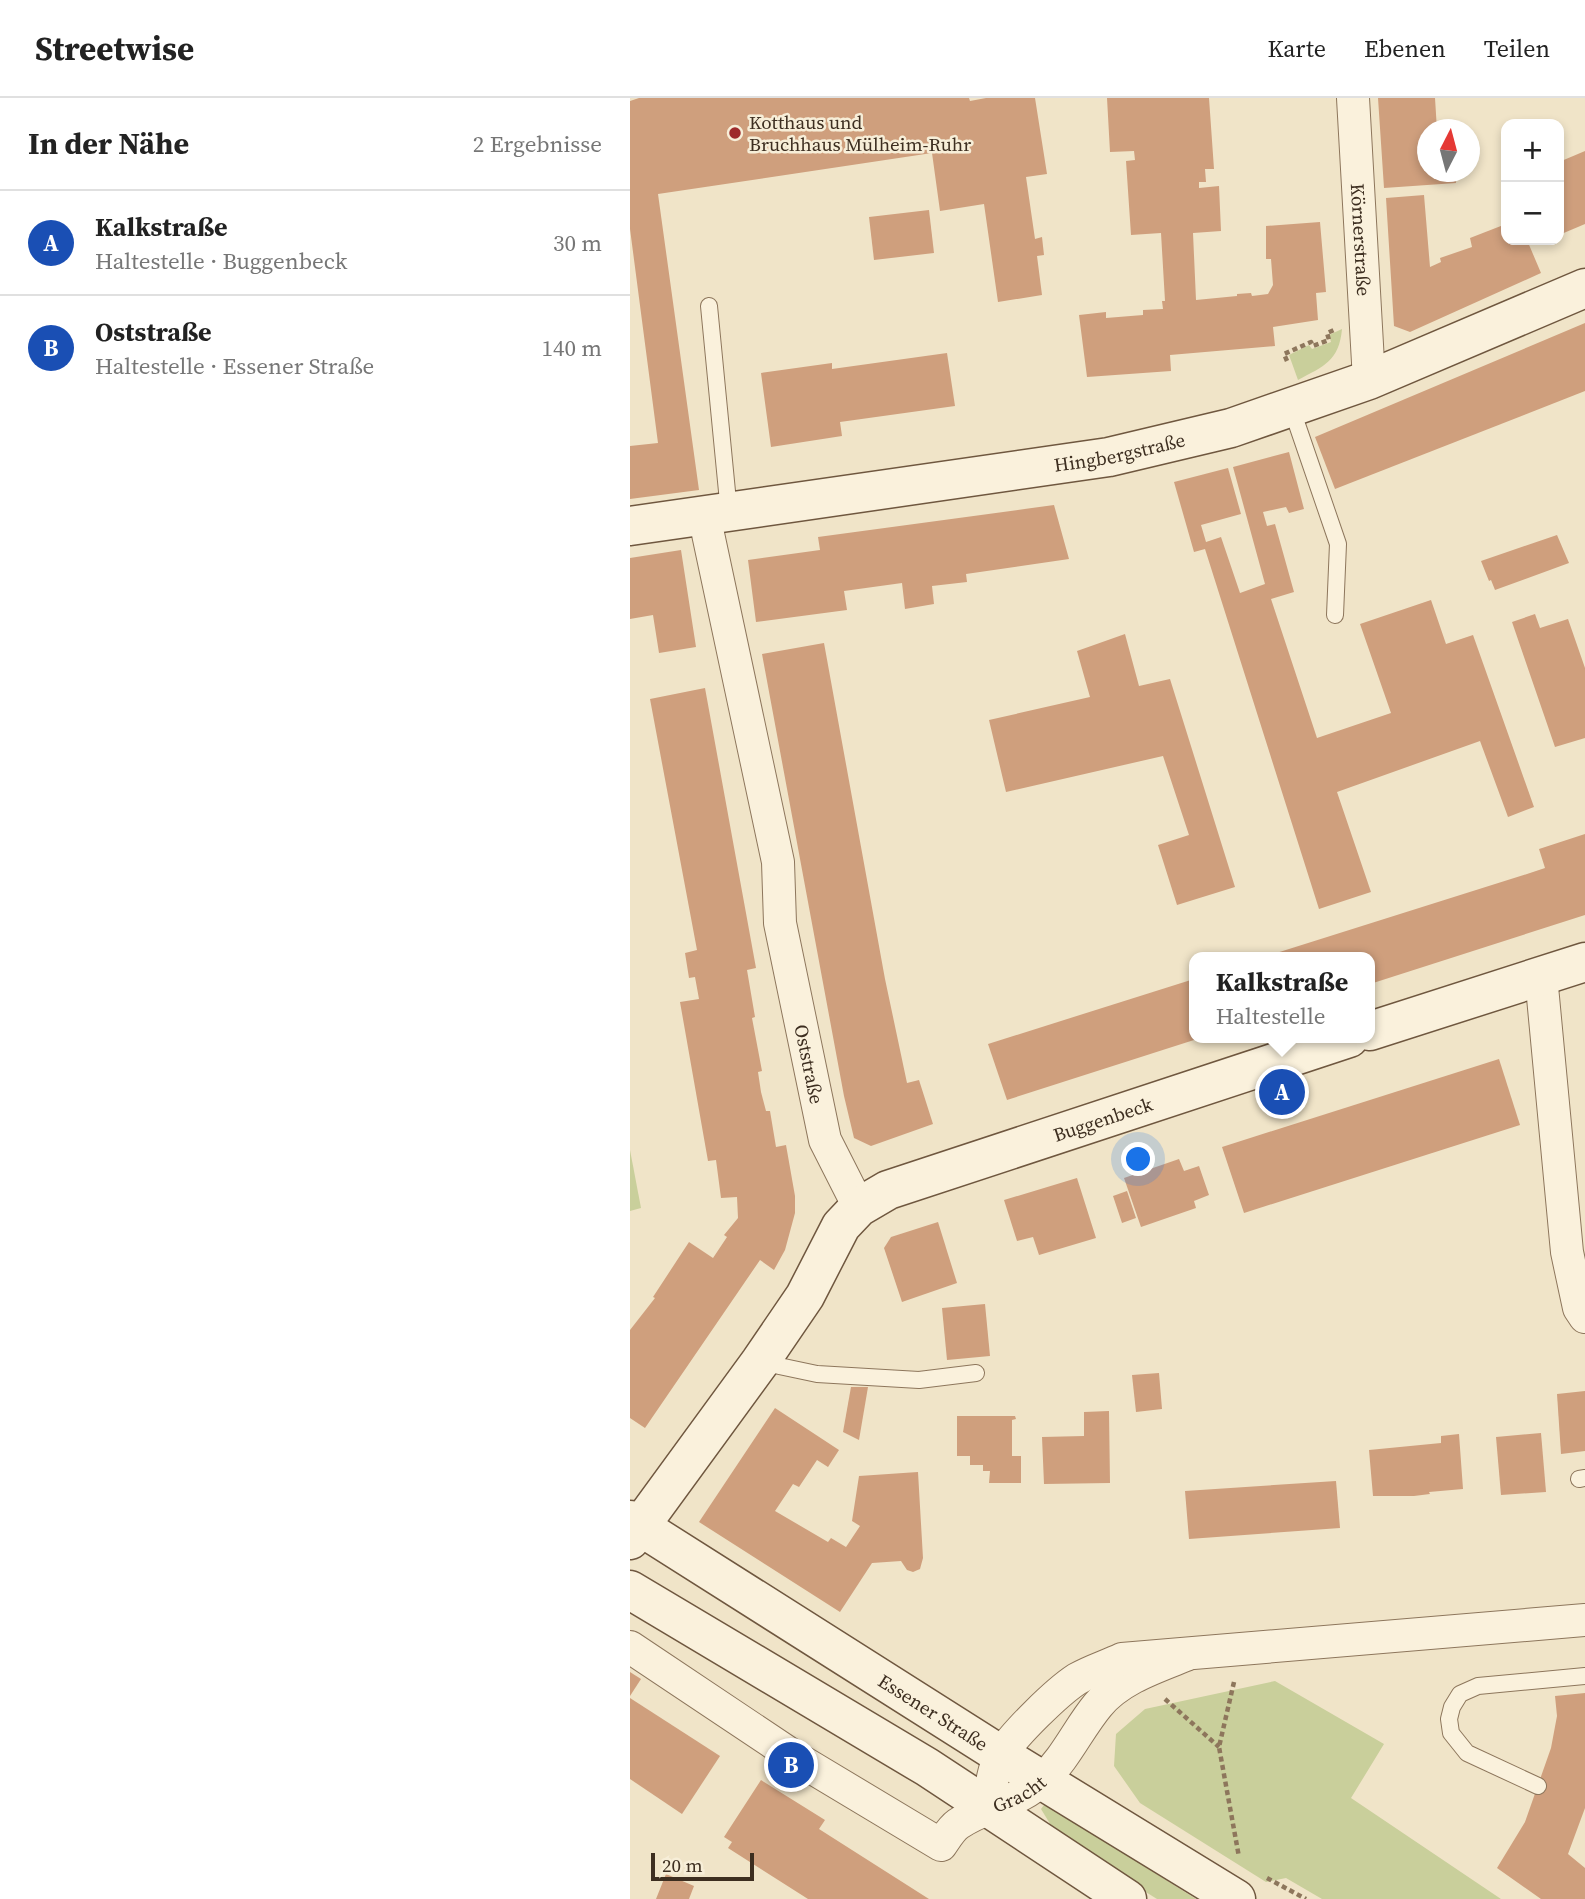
<!DOCTYPE html>
<html lang="de">
<meta charset="utf-8">
<style>
:root{--surface:#fff;--page:#f6f6f6;--text:#222;--muted:#767676;--line:#e0e0e0;--accent:#d93025}
body{margin:0;font-family:"Source Serif 4",serif;background:var(--page);color:var(--text)}
.controls{position:absolute;right:21px;top:21px;display:grid;overflow:hidden;border-radius:14px;box-shadow:0 4px 10px #0003}
.controls button{width:63px;height:63px;display:grid;place-items:center;padding:0;border:0;border-bottom:2px solid var(--line);background:var(--surface);color:var(--text);font:35px sans-serif}
.compass{position:absolute;left:787px;top:21px;width:63px;height:63px;border-radius:50%;background:var(--surface);box-shadow:0 4px 10px #0003;rotate:6deg}
.scale{position:absolute;left:21px;bottom:18px;width:103px;box-sizing:border-box;padding-left:7px;border:4px solid #3d2e20;border-top:0;font-size:19px;line-height:24px;white-space:nowrap;color:#3d2e20;-webkit-text-stroke:5px #f7eed8;paint-order:stroke}
.you{position:absolute;left:509px;top:1062px;width:24px;height:24px;margin:-18px;border:5px solid #fff;border-radius:50%;background:#1a73e8;box-shadow:0 0 0 10px #1a73e833}
.badge{display:grid;place-items:center;width:46px;height:46px;border-radius:50%;background:var(--accent);color:#fff;font-size:23px;font-weight:700}
.pin{position:absolute;translate:-50% -50%;border:4px solid #fff;box-shadow:0 2px 7px #0006}
.popup{position:absolute;left:559px;top:854px;width:186px;height:91px;box-sizing:border-box;display:grid;place-content:center;border-radius:14px;background:var(--surface);filter:drop-shadow(0 2px 5px #0005);font-size:23px;white-space:nowrap;color:var(--muted)}
.popup b{font-size:26px;color:var(--text)}
.popup::after{content:'';position:absolute;left:50%;top:100%;margin-left:-14px;border:14px solid transparent;border-top-color:var(--surface)}
.list{margin:0;padding:0;list-style:none}
h2{display:flex;justify-content:space-between;align-items:center;height:91px;margin:0;padding:0 28px;font-size:30px}
h2 small{font-size:23px;font-weight:400;color:var(--muted)}
.list li{display:grid;grid-template-columns:46px 1fr auto;gap:21px;align-items:center;box-sizing:border-box;height:105px;padding:0 28px;border-top:2px solid var(--line)}
.list b{display:block;font-size:26px;white-space:nowrap}
.list p{margin:0;font-size:23px;white-space:nowrap;color:var(--muted)}
.list em{font-size:23px;font-style:normal;color:var(--muted)}
.map{position:relative;flex:none;width:955px;height:1801px;overflow:hidden}
header{display:flex;align-items:center;gap:42px;box-sizing:border-box;height:98px;padding:0 35px;background:var(--surface);border-bottom:2px solid var(--line)}
header strong{font-size:33px}
nav{display:flex;gap:38px;margin-inline-start:auto;font-size:24px}
main{display:flex}
aside{flex:1;background:var(--surface)}
.map>svg:first-child{display:block}
.green{fill:#c9cf9b}
.building{fill:#cf9f7d}
.lines{fill:none;stroke-linecap:round;stroke-linejoin:round}
.lane-casing{stroke:#8d765c;stroke-width:18}
.street-casing{stroke:#8d765c;stroke-width:34}
.secondary-casing{stroke:#6f573f;stroke-width:41}
.path{stroke:#8d765c;stroke-width:4.5;stroke-dasharray:5 3.5;stroke-linecap:butt}
.lane{stroke:#faf1dc;stroke-width:16}
.street{stroke:#faf1dc;stroke-width:32}
.secondary{stroke:#faf1dc;stroke-width:38}
.poi-dot{fill:#9e2a2b;stroke:#f7eed8;stroke-width:2.5}
.labels{text-anchor:middle;stroke-width:5;stroke-linejoin:round;paint-order:stroke}
.poi-label{font-size:19px;fill:#3d2e20;stroke:#f7eed8;text-anchor:start}
.street-label{font-size:19px;fill:#3d2e20;stroke:#f7eed8}
</style>
<header>
<strong>Streetwise</strong>
<nav><a>Karte</a><a>Ebenen</a><a>Teilen</a></nav>
</header>
<main>
<aside>
<h2>In der Nähe<small>2 Ergebnisse</small></h2>
<ul class="list">
<li><span class="badge" style="background:#1a4fb4">A</span><div><b>Kalkstraße</b><p>Haltestelle · Buggenbeck</p></div><em>30 m</em></li>
<li><span class="badge" style="background:#1a4fb4">B</span><div><b>Oststraße</b><p>Haltestelle · Essener Straße</p></div><em>140 m</em></li>
</ul>
</aside>
<div class="map">
<svg width="955" height="1801" viewBox="0 0 955 1801">
<rect width="100%" height="100%" fill="#f0e4c8"/>
<g class="green">
<path d="M712 231C709 263 694 268 668 282L659 257 679 247 682 251 701 244 699 237Z"/>
<polygon points="0,1052 11,1110 0,1113"/>
<polygon points="645,1583 754,1646 721,1700 871,1801 692,1801 656,1780 636,1784 510,1705 484,1668 486,1636 515,1611"/>
<polygon points="414,1707 419,1708 566,1801 527,1801 439,1746 425,1734 411,1711"/>
</g>
<g class="building">
<polygon points="9,0 339,0 340,3 356,0 405,0 417,76 396,79 405,141 412,139 414,157 407,158 412,197 368,204 354,106 310,113 302,55 28,96 69,392 0,401 0,348 28,345 0,131 0,3"/>
<polygon points="477,0 579,0 584,71 575,71 576,84 569,84 569,90 589,88 591,133 563,135 566,202 607,198 607,196 621,195 622,198 638,196 643,187 641,161 636,161 636,128 690,124 696,194 686,195 688,222 643,229 645,248 540,257 541,273 457,279 449,217 476,214 476,220 513,217 513,212 533,211 532,203 535,203 531,135 501,137 496,63 505,62 504,53 480,54"/>
<polygon points="748,0 805,0 807,32 797,32 797,74 825,74 826,85 754,90"/>
<polygon points="955,53 955,126 929,137 929,64"/>
<polygon points="794,97 800,169 811,164 810,160 842,149 840,140 876,126 876,142 897,142 911,175 780,234 764,228 756,100"/>
<polygon points="299,112 304,155 244,162 239,119"/>
<polygon points="955,225 955,293 705,391 685,339"/>
<polygon points="317,255 325,308 210,324 212,338 141,349 131,275 202,265 202,271"/>
<polygon points="659,354 674,411 659,415 656,409 633,414 637,428 645,426 664,494 641,501 687,640 761,615 730,526 801,502 816,546 843,537 904,709 878,719 850,643 707,694 741,794 689,811 575,451 564,454 544,384 598,370 611,416 571,427 576,444 591,439 610,495 635,486 603,369"/>
<polygon points="424,407 439,461 336,476 337,484 302,488 304,506 275,511 272,485 214,493 217,512 126,524 118,462 190,452 188,439"/>
<polygon points="927,437 939,465 865,492 861,482 859,483 851,463"/>
<polygon points="51,452 66,549 29,555 23,517 0,521 0,460"/>
<polygon points="905,516 910,530 938,521 955,570 955,640 925,649 882,524"/>
<polygon points="495,536 509,588 540,581 605,789 547,807 528,747 559,737 533,658 376,694 359,622 460,599 447,553"/>
<polygon points="194,545 255,881 277,985 289,982 303,1026 241,1048 224,1040 214,998 132,556"/>
<polygon points="75,590 126,870 117,872 125,919 122,920 132,973 128,974 131,994 136,1013 140,1013 146,1049 156,1047 165,1098 165,1115 155,1152 144,1172 130,1162 15,1330 0,1320 0,1232 25,1200 23,1199 59,1144 83,1160 97,1139 94,1137 108,1120 107,1099 91,1100 86,1062 78,1063 50,904 69,901 65,879 59,880 55,855 67,852 20,601"/>
<polygon points="955,736 955,817 740,886 740,859 634,859 897,776 915,770 909,751"/>
<polygon points="564,881 564,942 377,1002 358,946"/>
<polygon points="869,961 890,1027 614,1115 592,1049"/>
<polygon points="549,1061 554,1073 569,1068 579,1097 564,1103 566,1110 511,1129 494,1080"/>
<polygon points="447,1080 466,1140 409,1157 403,1139 387,1143 374,1102"/>
<polygon points="497,1093 506,1120 492,1125 483,1098"/>
<polygon points="308,1124 327,1185 272,1204 254,1150 261,1139"/>
<polygon points="355,1206 360,1258 317,1262 312,1210"/>
<polygon points="529,1275 532,1311 506,1314 502,1277"/>
<polygon points="221,1289 238,1289 229,1342 213,1334"/>
<polygon points="955,1293 955,1353 931,1356 927,1296"/>
<polygon points="145,1310 209,1352 198,1369 187,1362 169,1389 163,1386 145,1413 198,1444 201,1440 216,1449 230,1428 222,1423 229,1378 288,1374 293,1460 290,1471 283,1474 277,1472 271,1463 242,1465 210,1514 69,1424"/>
<polygon points="479,1313 480,1385 414,1386 412,1339 454,1338 454,1314"/>
<polygon points="327,1318 385,1318 386,1321 382,1322 382,1358 391,1358 391,1385 359,1385 360,1373 353,1373 353,1367 340,1367 340,1358 327,1358"/>
<polygon points="911,1335 916,1394 871,1397 866,1339"/>
<polygon points="829,1336 833,1391 799,1394 800,1396 784,1398 743,1398 739,1352 811,1345 811,1338"/>
<polygon points="706,1383 710,1430 559,1441 555,1393"/>
<polygon points="0,1574 11,1581 0,1598"/>
<polygon points="955,1595 955,1710 938,1756 955,1770 955,1801 911,1801 867,1770 895,1724 921,1650 927,1618 925,1598"/>
<polygon points="0,1600 90,1658 52,1716 0,1681"/>
<polygon points="131,1682 195,1722 189,1731 299,1801 178,1801 98,1750 102,1744 94,1739"/>
<polygon points="36,1776 64,1788 59,1801 26,1801"/>
</g>
<g class="lines">
<g class="lane-casing">
<g id="lane">
<polyline points="79,208 99,414"/>
<polyline points="661,309 708,446 705,517"/>
<polyline points="130,1264 187,1276 289,1282 346,1275"/>
<polyline points="949,1381 955,1380"/>
<polyline points="908,1688 837,1655 821,1635 819,1621 822,1609 830,1596 848,1588 955,1578"/>
</g>
</g>
<g class="street-casing">
<g id="street">
<path id="s1" d="M723 0 739 282"/>
<path id="s2" d="M74 417 148 764 150 825 195 1042 229 1109"/>
<polyline points="911,878 937,1154 949,1210 955,1219"/>
<path id="s3" d="M0 1549 166 1660 311 1747C316 1740 321 1731 328 1726 355 1707 389 1705 413 1681 436 1660 448 1631 468 1607 489 1581 526 1569 556 1557"/>
<path d="M359 1709C361 1692 362 1673 371 1657 384 1636 427 1594 447 1581 461 1573 477 1568 492 1561L955 1522"/>
</g>
</g>
<g class="secondary-casing">
<g id="secondary">
<path id="s4" d="M0 428 479 359 601 330 739 282 955 190"/>
<polyline points="740,933 955,864"/>
<path id="s5" d="M0 1422 371 1657 606 1801"/>
<path id="s6" d="M0 1442 130 1264 175 1198 211 1128 229 1109 258 1092 719 940"/>
<polyline points="0,1492 297,1669 497,1801"/>
</g>
</g>
<g class="path">
<polyline points="657,263 654,256 681,244 683,248 699,242 697,235 704,232"/>
<polyline points="604,1584 589,1649 609,1759"/>
<polyline points="535,1601 589,1649"/>
<polyline points="637,1780 676,1801"/>
</g>
<use href="#lane" class="lane"/>
<use href="#street" class="street"/>
<use href="#secondary" class="secondary"/>
</g>
<circle class="poi-dot" cx="105" cy="35" r="7"/>
<g class="labels">
<g class="poi-label">
<text x="119" y="31">Kotthaus und<tspan x="119" dy="22">Bruchhaus Mülheim-Ruhr</tspan></text>
</g>
<g class="street-label">
<text dy="7" stroke="none"><textPath href="#s1" startOffset="142">Körnerstraße</textPath></text>
<text dy="7" stroke="none"><textPath href="#s4" startOffset="495">Hingbergstraße</textPath></text>
<text dy="7" stroke="none"><textPath href="#s2" startOffset="560">Oststraße</textPath></text>
<text dy="7" stroke="none"><textPath href="#s6" startOffset="665">Buggenbeck</textPath></text>
<text dy="7" stroke="none"><textPath href="#s5" startOffset="359">Essener Straße</textPath></text>
<text dy="7" stroke="none"><textPath href="#s3" startOffset="464">Gracht</textPath></text>
</g>
</g>
</svg>
<div class="controls">
<button>+</button>
<button>−</button>
</div>
<svg class="compass" viewBox="-18 -18 36 36"><path d="M0-13l5 13h-10z" fill="#e53935"/><path d="M0 13l5-13h-10z" fill="#767676"/></svg>
<div class="scale">20 m</div>
<div class="you"></div>
<div class="pin badge" style="left:652px;top:994px;background:#1a4fb4">A</div>
<div class="popup"><b>Kalkstraße</b>Haltestelle</div>
<div class="pin badge" style="left:161px;top:1667px;background:#1a4fb4">B</div>
</div>
</main>
